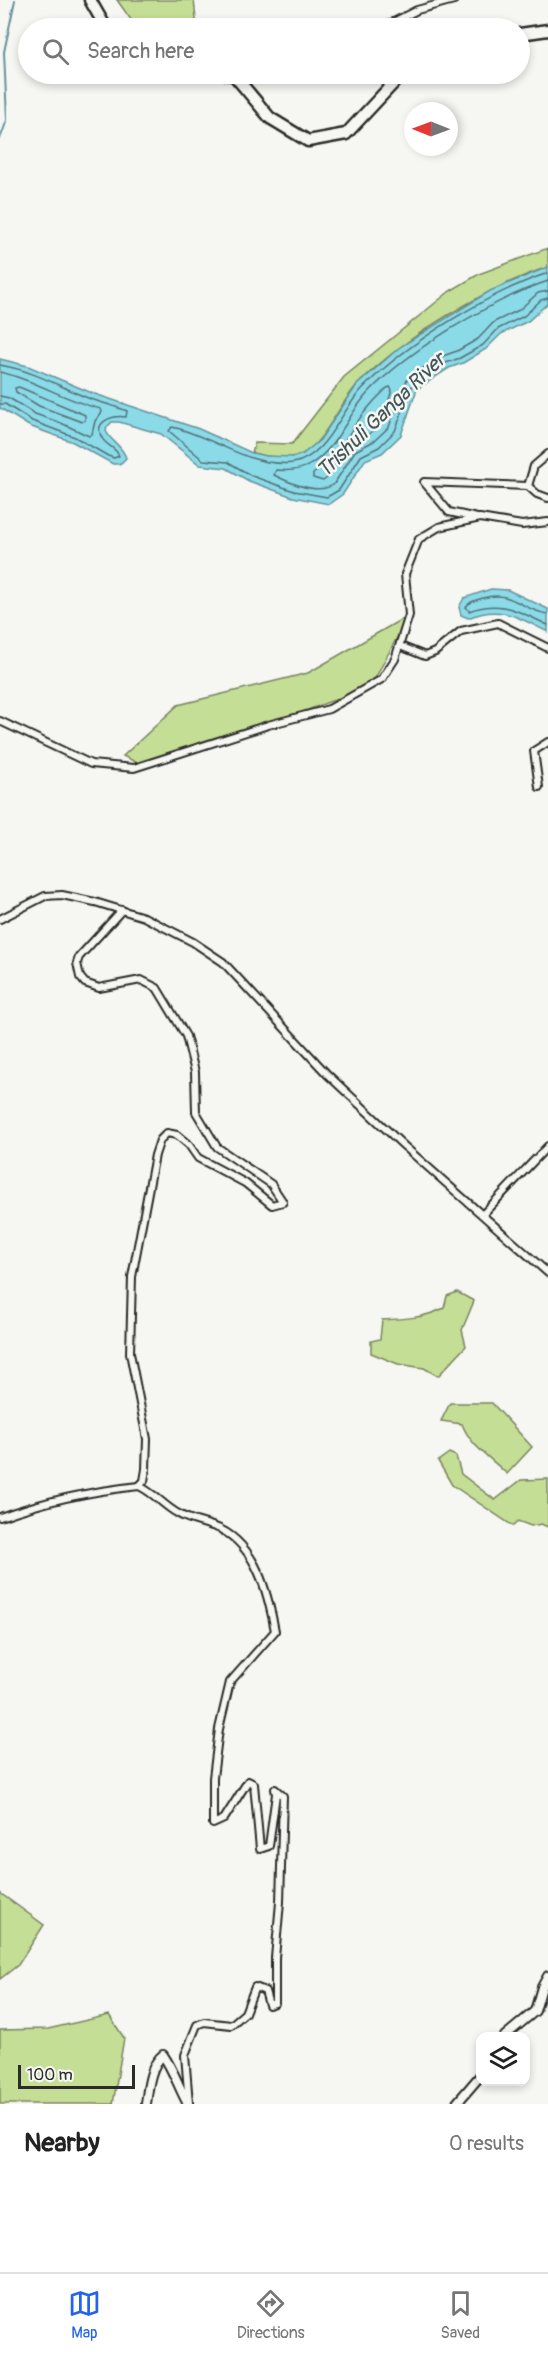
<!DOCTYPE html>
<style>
:root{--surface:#fff;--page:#f2f2f2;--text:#222;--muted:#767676;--line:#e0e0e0;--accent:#2563eb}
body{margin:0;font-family:Pangolin,sans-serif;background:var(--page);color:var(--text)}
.controls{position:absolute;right:18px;bottom:18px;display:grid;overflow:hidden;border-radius:12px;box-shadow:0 3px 9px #0003}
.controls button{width:54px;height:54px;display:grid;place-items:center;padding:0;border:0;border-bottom:2px solid var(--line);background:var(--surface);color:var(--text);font:30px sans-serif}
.compass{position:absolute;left:404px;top:102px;width:54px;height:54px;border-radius:50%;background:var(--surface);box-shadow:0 3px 9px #0003;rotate:271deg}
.scale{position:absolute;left:18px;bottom:15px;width:117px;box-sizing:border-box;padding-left:6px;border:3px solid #2b2b2b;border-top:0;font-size:16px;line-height:21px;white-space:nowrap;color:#2b2b2b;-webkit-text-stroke:4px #f6f6f2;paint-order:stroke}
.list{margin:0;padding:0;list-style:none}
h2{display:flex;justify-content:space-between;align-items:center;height:78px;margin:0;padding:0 24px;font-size:26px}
h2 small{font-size:20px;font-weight:400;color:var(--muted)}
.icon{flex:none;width:33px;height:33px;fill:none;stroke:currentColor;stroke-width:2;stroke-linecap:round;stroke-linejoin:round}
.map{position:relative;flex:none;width:548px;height:2104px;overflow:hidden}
.search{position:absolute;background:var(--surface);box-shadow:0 3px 9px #0003;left:18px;right:18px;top:18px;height:66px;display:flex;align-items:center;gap:15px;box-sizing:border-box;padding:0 21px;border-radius:33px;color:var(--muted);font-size:22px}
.sheet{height:168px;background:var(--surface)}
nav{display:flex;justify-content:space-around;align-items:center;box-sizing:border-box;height:84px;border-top:2px solid var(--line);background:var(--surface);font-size:16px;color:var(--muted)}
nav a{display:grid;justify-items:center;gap:3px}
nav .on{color:var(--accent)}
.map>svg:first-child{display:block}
.green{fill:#c4de95;stroke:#788460;stroke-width:1.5}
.water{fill:#8bdae8;stroke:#65949c;stroke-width:1.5}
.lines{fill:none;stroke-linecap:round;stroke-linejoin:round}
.shore{stroke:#517177;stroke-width:1.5}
.stream{stroke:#65949c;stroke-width:2}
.minor-casing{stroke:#2b2b2b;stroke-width:10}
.tertiary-casing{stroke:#2b2b2b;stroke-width:12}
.primary-casing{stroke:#2b2b2b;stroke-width:15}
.minor{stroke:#f6f6f2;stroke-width:6}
.tertiary{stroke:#f6f6f2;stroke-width:8}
.primary{stroke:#f6f6f2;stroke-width:10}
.labels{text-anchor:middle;stroke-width:5;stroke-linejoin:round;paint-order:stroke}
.water-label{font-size:21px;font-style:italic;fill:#43575a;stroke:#f6f6f2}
</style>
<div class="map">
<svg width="548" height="2104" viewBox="0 0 548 2104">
<rect width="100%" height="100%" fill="#f6f6f2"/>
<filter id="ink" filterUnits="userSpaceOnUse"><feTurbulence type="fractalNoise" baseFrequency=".0167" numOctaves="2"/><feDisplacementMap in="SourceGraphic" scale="12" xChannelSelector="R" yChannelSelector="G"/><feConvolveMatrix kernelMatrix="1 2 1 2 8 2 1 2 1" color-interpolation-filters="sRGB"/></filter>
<g filter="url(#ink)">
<g class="green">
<polygon points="117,0 194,0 197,28 134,24"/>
<path d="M548 248V267C485 288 405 337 358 384 340 402 324 444 302 454 287 461 267 456 252 453L255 443 292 444 344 377 450 291 479 274Z"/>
<polygon points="409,615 371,686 268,725 142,765 123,756 178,705 308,673"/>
<path d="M457 1292 474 1301 462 1330 466 1346 438 1376 424 1368 398 1364 371 1353V1341L380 1339 382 1320C404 1319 425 1318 444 1308L447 1296Z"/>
<path d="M450 1403H492L532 1447 507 1474C490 1457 471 1447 462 1424L441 1421Z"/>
<polygon points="449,1453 456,1456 461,1474 495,1500 521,1480 548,1479 548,1527 541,1524 531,1526 518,1521 513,1526 452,1485 438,1461"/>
<polygon points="0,1893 44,1925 18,1965 0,1979"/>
<polygon points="109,2015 124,2038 113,2104 0,2104 0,2030 48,2029"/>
</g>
<g class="water">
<path d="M548 267V303L528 321 501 334 486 349 463 363 449 368 417 389 401 435 382 453 365 460 343 494 329 504 293 497 249 481 226 468 200 465 161 434 119 422H112L107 427 106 431C111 442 122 445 126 458L120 464H113L73 442 29 426 0 408V359L28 366 92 393 199 429 252 453 266 456 294 457 303 454 320 440 357 385 400 347 490 291Z"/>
<path d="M491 589 508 590 548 609V632C519 618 501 604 468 618L461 615 459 607 464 598Z"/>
</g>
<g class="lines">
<g class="shore">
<path d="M548 273C488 293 407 343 363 388 341 410 326 458 293 463 249 468 213 436 172 427L169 431 203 460 228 462 252 476 294 491 327 497 339 490 361 456 379 447 395 431 413 384 446 363 460 358 483 345 498 329 524 316 541 300 548 298"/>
<path d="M548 281C492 300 408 350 367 394 347 416 337 448 311 464 301 471 287 471 276 470L274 475C290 483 319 496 334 484L355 451 374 441 389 427 401 393 408 378 443 356 457 351 478 339 494 322 519 310 538 293 548 291"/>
<path d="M0 365C30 370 56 384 83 396 97 402 112 405 127 411L126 417C114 415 92 421 102 438 106 446 116 447 119 456L114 458 108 456 75 437 32 421 5 404H0"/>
<path d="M0 372C36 380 66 401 101 409L102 412 95 421 92 434 89 436 61 423 35 414 9 398 0 396"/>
<polygon points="19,387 85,415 85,420 82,422 39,406 16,392 15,388"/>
<path d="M387 388 390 387 392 390C384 417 377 438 347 443L346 439C357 420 371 403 387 388Z"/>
<polygon points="333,458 336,458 338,461 327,478 323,481 313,478 313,474"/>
<path d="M548 614C522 611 512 589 483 598 476 600 470 601 466 607L469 611C502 599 519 612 548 625"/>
</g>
<polyline class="stream" points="0,139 7,120 4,52 15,0"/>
<g class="minor-casing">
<g id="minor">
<polyline points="382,28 417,10 454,0"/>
<polyline points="548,454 534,466 528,486 537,494 548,498"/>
<polyline points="477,518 449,512 424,482 528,486"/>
<polyline points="400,646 425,656 435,652 461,631 498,623 548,648"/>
<polyline points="0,721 91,764 134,768 268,725 329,709 382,679 395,659 409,615 405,574 419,539 439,527 480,518 522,525 548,522"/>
<polyline points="539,787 534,751 548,742"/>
<polyline points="0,919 45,896 62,895 95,902 144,917 193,942 223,962 327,1074 404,1146 548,1273"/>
<polyline points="483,1214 548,1146"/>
<path d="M139 1486C154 1493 163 1505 177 1513 189 1521 207 1523 220 1529 257 1547 268 1594 275 1631L230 1682 219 1729 213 1778V1824L224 1819 248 1781 254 1784 260 1849 269 1846 276 1794 275 1789 283 1796 280 1902 275 1958V2003L269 2005 265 1991 255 1987 245 2013 231 2025 204 2022 197 2025 185 2055 189 2103"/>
<path d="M0 1517C45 1501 92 1491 139 1486L144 1481 146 1469 147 1439 130 1353 132 1277 155 1155 160 1140 167 1133 177 1135 189 1145 198 1158 245 1183 272 1205 283 1202 271 1184 217 1147 196 1112 195 1072 186 1036 157 988 141 980 99 988 85 983 80 977 77 963 79 957 122 910"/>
</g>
</g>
<g class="tertiary-casing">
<g id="tertiary">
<polyline points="505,2036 535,2011 542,1987 548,1976"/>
<path d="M146 2104C148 2089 150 2065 163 2055 174 2071 179 2088 188 2104"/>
<polyline points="456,2104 480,2076"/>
</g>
</g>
<g class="primary-casing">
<g id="primary">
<polyline points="90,0 106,28"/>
<polyline points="520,34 548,30"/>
<polyline points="226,74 234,75 270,118 308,141 346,134 402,74"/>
</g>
</g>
<use href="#minor" class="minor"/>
<use href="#tertiary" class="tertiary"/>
<use href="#primary" class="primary"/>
</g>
</g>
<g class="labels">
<g class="water-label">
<text transform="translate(381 415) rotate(-44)" y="7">Trishuli Ganga River</text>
</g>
</g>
</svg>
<div class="controls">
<button><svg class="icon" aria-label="layers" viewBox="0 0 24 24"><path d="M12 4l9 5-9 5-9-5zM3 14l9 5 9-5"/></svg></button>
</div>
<svg class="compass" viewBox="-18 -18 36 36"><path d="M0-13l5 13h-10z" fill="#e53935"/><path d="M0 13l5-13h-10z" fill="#767676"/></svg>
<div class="scale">100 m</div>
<div class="search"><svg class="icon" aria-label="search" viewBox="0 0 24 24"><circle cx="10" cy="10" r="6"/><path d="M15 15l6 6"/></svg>Search here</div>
</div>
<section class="sheet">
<h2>Nearby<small>0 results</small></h2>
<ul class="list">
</ul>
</section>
<nav>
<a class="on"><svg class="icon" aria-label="map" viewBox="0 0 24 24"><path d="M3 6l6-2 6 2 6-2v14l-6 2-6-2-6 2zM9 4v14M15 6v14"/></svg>Map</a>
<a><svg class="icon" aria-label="directions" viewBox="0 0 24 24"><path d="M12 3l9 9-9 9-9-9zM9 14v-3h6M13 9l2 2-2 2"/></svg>Directions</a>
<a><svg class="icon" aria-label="saved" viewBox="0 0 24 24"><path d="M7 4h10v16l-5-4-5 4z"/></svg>Saved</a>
</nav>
